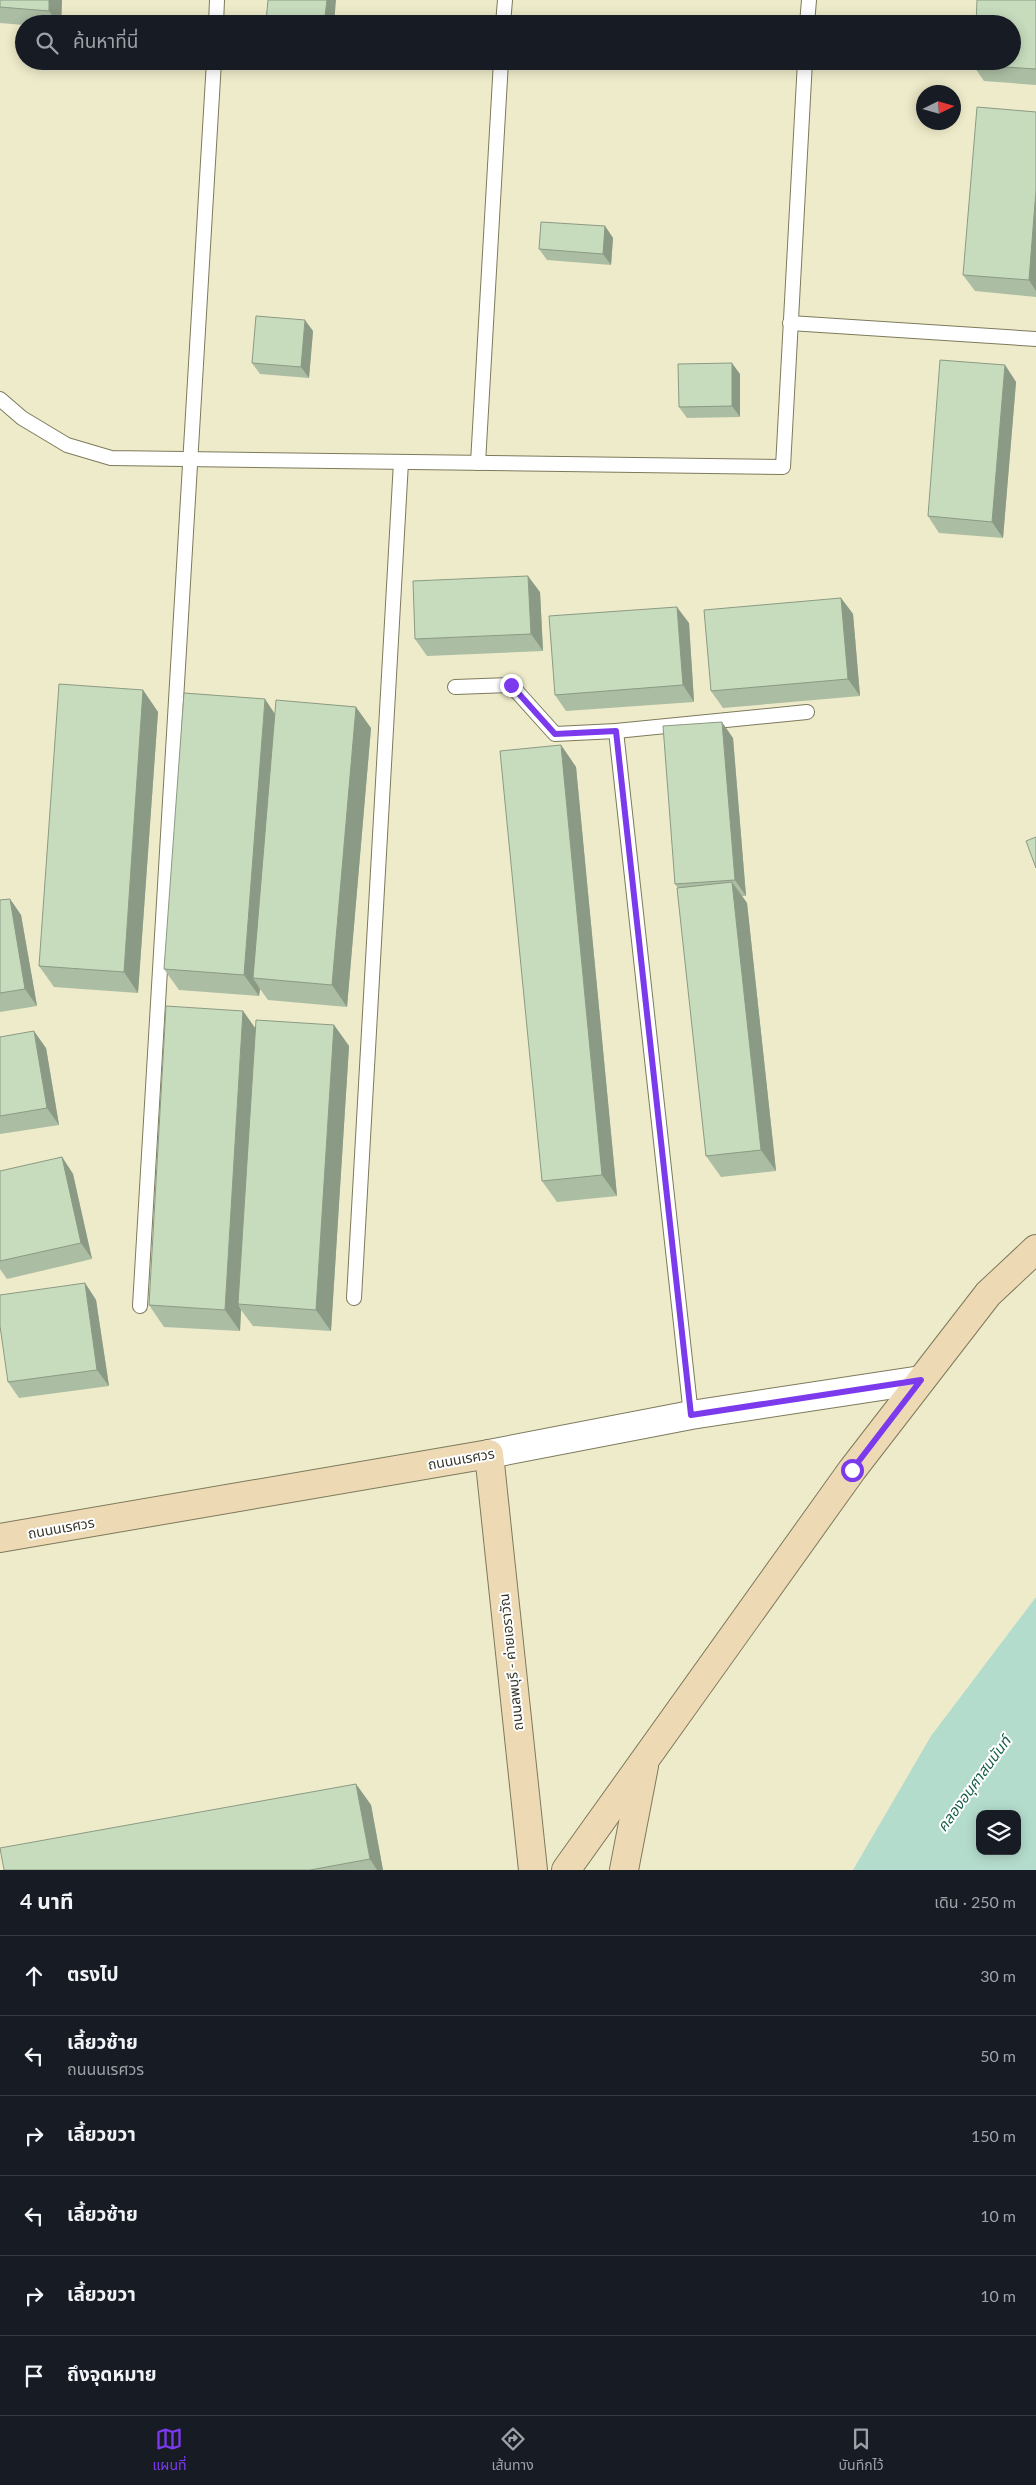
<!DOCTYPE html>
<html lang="th">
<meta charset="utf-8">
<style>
:root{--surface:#171b24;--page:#242831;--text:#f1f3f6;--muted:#9ea1a6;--line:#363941;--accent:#7c3aed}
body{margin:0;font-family:Lato,"Noto Sans Thai",sans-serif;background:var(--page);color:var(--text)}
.controls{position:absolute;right:15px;bottom:15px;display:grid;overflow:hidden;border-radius:10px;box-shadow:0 2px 12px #0003}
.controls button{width:45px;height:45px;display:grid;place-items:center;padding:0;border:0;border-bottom:1px solid var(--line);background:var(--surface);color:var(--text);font:25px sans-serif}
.compass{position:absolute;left:916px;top:85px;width:45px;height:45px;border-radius:50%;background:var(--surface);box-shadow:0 2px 12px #0003;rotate:85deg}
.stop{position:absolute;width:15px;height:15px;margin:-11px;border:4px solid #7c3aed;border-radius:50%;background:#fff}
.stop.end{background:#7c3aed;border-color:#fff;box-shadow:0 1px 5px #0008}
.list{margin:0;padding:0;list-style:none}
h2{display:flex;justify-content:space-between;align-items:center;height:65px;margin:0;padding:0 20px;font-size:21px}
h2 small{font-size:16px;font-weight:400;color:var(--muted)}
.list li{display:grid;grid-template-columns:32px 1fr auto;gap:15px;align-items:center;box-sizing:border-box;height:80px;padding:0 20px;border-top:1px solid var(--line)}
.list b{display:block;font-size:19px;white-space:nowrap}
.list p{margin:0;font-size:16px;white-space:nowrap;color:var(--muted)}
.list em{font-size:16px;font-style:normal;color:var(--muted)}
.icon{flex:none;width:28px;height:28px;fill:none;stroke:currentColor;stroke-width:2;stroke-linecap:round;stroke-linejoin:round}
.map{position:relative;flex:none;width:1036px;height:1870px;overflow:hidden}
.search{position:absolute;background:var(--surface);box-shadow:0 2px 12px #0003;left:15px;right:15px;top:15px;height:55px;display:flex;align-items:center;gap:12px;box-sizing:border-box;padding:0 18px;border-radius:28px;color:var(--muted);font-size:19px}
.sheet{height:545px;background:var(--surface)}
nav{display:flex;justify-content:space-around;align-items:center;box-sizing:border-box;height:70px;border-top:1px solid var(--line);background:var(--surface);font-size:14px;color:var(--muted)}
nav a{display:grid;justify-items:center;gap:2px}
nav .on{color:var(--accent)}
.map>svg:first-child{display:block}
.water{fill:#b4dccc;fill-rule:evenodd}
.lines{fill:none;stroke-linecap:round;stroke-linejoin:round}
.service-casing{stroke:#7d7a5c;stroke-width:16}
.tertiary-casing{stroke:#7d7a5c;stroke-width:30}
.secondary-casing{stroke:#7d7a5c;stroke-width:30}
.service{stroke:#fff;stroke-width:14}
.tertiary{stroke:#fff;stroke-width:28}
.secondary{stroke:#eed9b5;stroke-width:28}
.wall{fill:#abbda3}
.shaded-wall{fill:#8b9a84}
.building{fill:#c7dcbd;stroke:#8b9a84}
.route{stroke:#7c3aed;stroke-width:6}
.labels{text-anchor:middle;stroke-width:4;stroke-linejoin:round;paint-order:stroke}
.street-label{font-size:14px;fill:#353427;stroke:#fff}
.water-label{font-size:15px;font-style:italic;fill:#155e48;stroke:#fff}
</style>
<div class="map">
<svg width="1036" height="1870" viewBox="0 0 1036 1870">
<rect width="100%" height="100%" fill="#eeebca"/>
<path class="water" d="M1036 1597V1870H853L931 1736ZM980 1814H1017V1851H980Z"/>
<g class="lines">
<g class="service-casing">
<g id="service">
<polyline points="216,24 217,0"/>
<polyline points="503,24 505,0"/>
<polyline points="807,24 809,0"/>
<polyline points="790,323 1036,339"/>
<polyline points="0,399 22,418 67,445 111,458 783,467 805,61"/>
<polyline points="478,463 501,61"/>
<polyline points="455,687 511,685 555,734 616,731 807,712"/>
<polyline points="616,731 691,1415"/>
<polyline points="354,1298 401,462"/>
<polyline points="140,1306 214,61"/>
</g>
</g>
<g class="tertiary-casing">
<polyline id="tertiary" points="489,1454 691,1415 921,1380"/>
</g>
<g class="secondary-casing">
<g id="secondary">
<polyline points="0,1538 489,1454 533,1870"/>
<polyline points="566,1870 852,1470 988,1294 1036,1249"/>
<polyline points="624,1870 644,1766"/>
</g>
</g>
<use href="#service" class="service"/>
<use href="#tertiary" class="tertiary"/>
<use href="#secondary" class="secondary"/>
</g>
<g class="wall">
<polygon points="0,0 62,0 61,24 24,24 24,25 0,23"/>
<polygon points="1036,0 1036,85 984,81 973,65"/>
<polygon points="266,21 334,24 268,24"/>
<polygon points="1036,112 1036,297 975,291 963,275"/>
<polygon points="605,226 613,238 611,265 547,260 539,249"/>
<polygon points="313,331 309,378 260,374 252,363"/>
<polygon points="1005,365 1016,382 1003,538 939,533 928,516"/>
<polygon points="740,374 740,417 687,418 679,407"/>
<polygon points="540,592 543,651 427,656 415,639"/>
<polygon points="841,598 853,614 860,696 723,708 711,691"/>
<polygon points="689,623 694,702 566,711 555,695"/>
<polygon points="143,690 158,712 138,993 54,987 39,966"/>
<polygon points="275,713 371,728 347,1007 268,1000 260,989 259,996 179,990 164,969"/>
<polygon points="733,738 746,896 742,896 747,903 776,1171 721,1177 706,1156 678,888 675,884"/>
<polygon points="561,745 576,767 617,1196 557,1202 542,1181"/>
<polygon points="10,899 21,915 37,1006 0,1012 0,900"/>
<polygon points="243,1011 255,1028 334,1025 349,1046 331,1331 253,1326 241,1310 240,1331 164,1327 149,1305"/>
<polygon points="0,1037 46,1048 59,1125 0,1134"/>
<polygon points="62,1157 73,1174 92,1259 7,1279 0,1269 0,1171"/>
<polygon points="85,1283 96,1300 109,1386 19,1398 8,1382"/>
<polygon points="356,1784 371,1805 383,1870 4,1870"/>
</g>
<g class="shaded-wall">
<polygon points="49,0 62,0 61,24 58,24 49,11"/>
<polygon points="327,0 336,0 334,24 324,24"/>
<polygon points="1036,190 1036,291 1029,280"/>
<polygon points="605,226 613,238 611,265 603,254"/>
<polygon points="305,320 313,331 309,378 301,367"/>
<polygon points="732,363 740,374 740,417 732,406"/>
<polygon points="1005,365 1016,382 1003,538 992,522"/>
<polygon points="528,576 540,592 543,651 531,634"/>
<polygon points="841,598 853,614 860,696 848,679"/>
<polygon points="677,607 689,623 694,702 683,685"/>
<polygon points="143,690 158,712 138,993 124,972"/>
<polygon points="265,699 279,720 253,978 260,989 259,996 244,975"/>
<polygon points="356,707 371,728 347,1007 332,985"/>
<polygon points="722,722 733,738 746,896 735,880"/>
<polygon points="561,745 576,767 617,1196 602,1175"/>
<polygon points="732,882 747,903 776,1171 761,1150"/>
<polygon points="10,899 21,915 37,1006 25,989"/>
<polygon points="243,1011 258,1032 238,1304 241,1310 240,1331 225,1310"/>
<polygon points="334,1025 349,1046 331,1331 316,1310"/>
<polygon points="34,1031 46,1048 59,1125 47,1108"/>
<polygon points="62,1157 73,1174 92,1259 81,1243"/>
<polygon points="85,1283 96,1300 109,1386 97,1370"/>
<polygon points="356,1784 371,1805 383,1870 377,1870 370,1859"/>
</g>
<g class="building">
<polygon points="0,0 49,0 49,11 0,7"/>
<polygon points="268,0 327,0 324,24 288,24 266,21"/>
<polygon points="977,0 1036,0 1036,69 973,65 973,61 1012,61 1012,24 976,24"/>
<polygon points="977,107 1036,112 1036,190 1029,280 963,275"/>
<polygon points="541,222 605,226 603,254 539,249"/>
<polygon points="256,316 305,320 301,367 252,363"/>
<polygon points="940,360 1005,365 992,522 928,516"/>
<polygon points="732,363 732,406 679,407 678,364"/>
<polygon points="528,576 531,634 415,639 413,581"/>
<polygon points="841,598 848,679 711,691 704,610"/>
<polygon points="677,607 683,685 555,695 549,616"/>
<polygon points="59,684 143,690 124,972 39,966"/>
<polygon points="184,693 265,699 244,975 164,969"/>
<polygon points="276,700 356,707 332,985 253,978"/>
<polygon points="722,722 735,880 675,884 663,726"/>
<polygon points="561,745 602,1175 542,1181 500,751"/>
<polygon points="1036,837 1036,868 1026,841"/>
<polygon points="732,882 761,1150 706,1156 677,888"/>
<polygon points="10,899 25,989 0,993 0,900"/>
<polygon points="166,1006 243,1011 225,1310 149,1305"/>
<polygon points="256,1020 334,1025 316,1310 238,1304"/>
<polygon points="34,1031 47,1108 0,1116 0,1037"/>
<polygon points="62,1157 81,1243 0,1261 0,1171"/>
<polygon points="85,1283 97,1370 8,1382 0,1326 0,1295"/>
<polygon points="356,1784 370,1859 310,1870 4,1870 0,1848"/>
</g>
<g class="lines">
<polyline class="route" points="511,685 555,734 616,731 691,1415 921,1380 852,1470"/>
</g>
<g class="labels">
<g class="street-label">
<text transform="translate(461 1459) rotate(-10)" y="5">ถนนนเรศวร</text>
<text transform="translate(61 1528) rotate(-10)" y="5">ถนนนเรศวร</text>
<text transform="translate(511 1662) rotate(-96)" y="5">ถนนลพบุรี - ค่ายเอราวัณ</text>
</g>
<g class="water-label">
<text transform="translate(974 1784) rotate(-54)" y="5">คลองอนุศาสนนันท์</text>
</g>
</g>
</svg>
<div class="controls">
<button><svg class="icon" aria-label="layers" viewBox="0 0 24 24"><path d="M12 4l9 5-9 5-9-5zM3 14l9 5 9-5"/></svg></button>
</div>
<svg class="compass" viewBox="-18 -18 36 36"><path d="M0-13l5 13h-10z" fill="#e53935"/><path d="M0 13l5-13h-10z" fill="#9ea1a6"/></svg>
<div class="stop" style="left:852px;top:1470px"></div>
<div class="stop end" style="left:511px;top:685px"></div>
<div class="search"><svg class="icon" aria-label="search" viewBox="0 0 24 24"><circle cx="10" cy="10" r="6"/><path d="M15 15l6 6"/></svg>ค้นหาที่นี่</div>
</div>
<section class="sheet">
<h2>4 นาที<small>เดิน · 250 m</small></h2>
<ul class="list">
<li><svg class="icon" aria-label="ahead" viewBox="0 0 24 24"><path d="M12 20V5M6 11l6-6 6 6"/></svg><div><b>ตรงไป</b></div><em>30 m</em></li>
<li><svg class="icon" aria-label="left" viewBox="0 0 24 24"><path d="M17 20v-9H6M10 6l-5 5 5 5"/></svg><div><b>เลี้ยวซ้าย</b><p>ถนนนเรศวร</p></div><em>50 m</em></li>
<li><svg class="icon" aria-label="right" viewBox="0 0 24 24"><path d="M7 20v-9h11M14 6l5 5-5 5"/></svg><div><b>เลี้ยวขวา</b></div><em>150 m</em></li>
<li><svg class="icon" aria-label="left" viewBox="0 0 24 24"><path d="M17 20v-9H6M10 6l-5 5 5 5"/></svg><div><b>เลี้ยวซ้าย</b></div><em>10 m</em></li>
<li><svg class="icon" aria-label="right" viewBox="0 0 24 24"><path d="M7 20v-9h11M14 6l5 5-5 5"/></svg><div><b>เลี้ยวขวา</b></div><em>10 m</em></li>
<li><svg class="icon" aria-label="arrive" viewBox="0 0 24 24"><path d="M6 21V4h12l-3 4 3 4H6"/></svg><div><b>ถึงจุดหมาย</b></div></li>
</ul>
</section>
<nav>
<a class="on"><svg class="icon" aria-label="map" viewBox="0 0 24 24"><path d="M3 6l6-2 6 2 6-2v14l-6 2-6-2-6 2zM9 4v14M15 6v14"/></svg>แผนที่</a>
<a><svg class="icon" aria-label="directions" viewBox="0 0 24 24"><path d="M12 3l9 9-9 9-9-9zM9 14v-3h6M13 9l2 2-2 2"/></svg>เส้นทาง</a>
<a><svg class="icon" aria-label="saved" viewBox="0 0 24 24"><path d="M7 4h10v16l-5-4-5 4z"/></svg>บันทึกไว้</a>
</nav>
